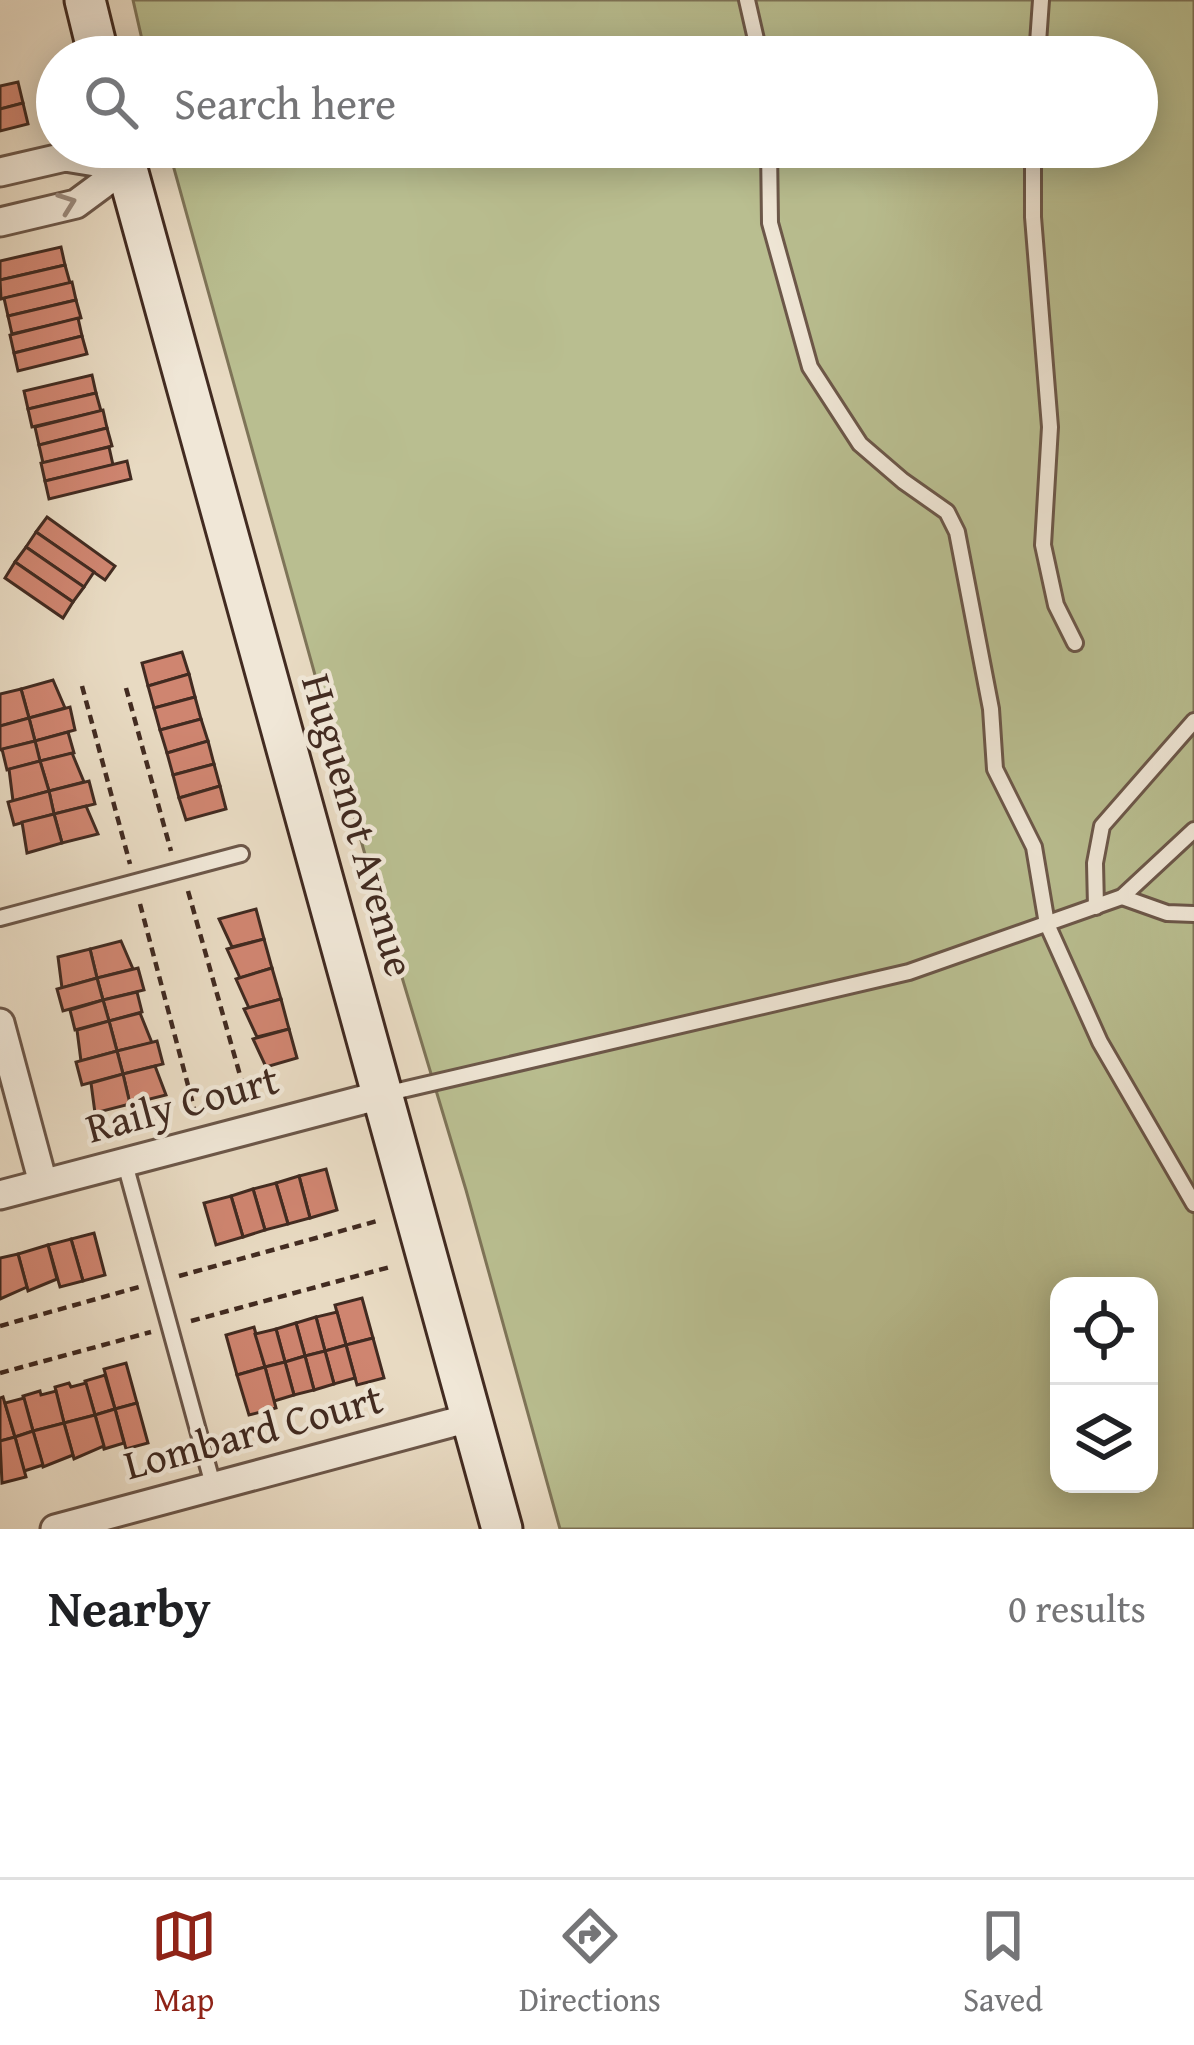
<!DOCTYPE html>
<style>
:root{--surface:#fff;--page:#f6f6f6;--text:#202124;--muted:#757577;--line:#e0e0e0;--accent:#8f2418}
body{margin:0;font-family:"Gentium Book Plus",serif;background:var(--page);color:var(--text)}
.controls{position:absolute;right:36px;bottom:36px;display:grid;overflow:hidden;border-radius:24px;box-shadow:0 6px 30px #0003}
.controls button{width:108px;height:108px;display:grid;place-items:center;padding:0;border:0;border-bottom:3px solid var(--line);background:var(--surface);color:var(--text);font:60px sans-serif}
.list{margin:0;padding:0;list-style:none}
h2{display:flex;justify-content:space-between;align-items:center;height:156px;margin:0;padding:0 48px;font-size:51px}
h2 small{font-size:39px;font-weight:400;color:var(--muted)}
.icon{flex:none;width:66px;height:66px;fill:none;stroke:currentColor;stroke-width:2;stroke-linecap:round;stroke-linejoin:round}
.map{position:relative;flex:none;width:1194px;height:1529px;overflow:hidden}
.search{position:absolute;background:var(--surface);box-shadow:0 6px 30px #0003;left:36px;right:36px;top:36px;height:132px;display:flex;align-items:center;gap:30px;box-sizing:border-box;padding:0 42px;border-radius:66px;color:var(--muted);font-size:45px}
.sheet{height:348px;background:var(--surface)}
nav{display:flex;justify-content:space-around;align-items:center;box-sizing:border-box;height:168px;border-top:3px solid var(--line);background:var(--surface);font-size:33px;color:var(--muted)}
nav a{display:grid;justify-items:center;gap:6px}
nav .on{color:var(--accent)}
.map>svg:first-child{display:block}
.green{fill:#b9be90;stroke:#7e7458;stroke-width:3;fill-rule:evenodd}
.building{fill:#cf8570;stroke:#422b21;stroke-width:3}
.lines{fill:none;stroke-linecap:round;stroke-linejoin:round}
.lane-casing{stroke:#6c5749;stroke-width:20}
.street-casing{stroke:#6c5749;stroke-width:33}
.secondary-casing{stroke:#422b21;stroke-width:45}
.path{stroke:#422b21;stroke-width:4.5;stroke-dasharray:9 6;stroke-linecap:butt}
.lane{stroke:#f0e7d7;stroke-width:14}
.street{stroke:#f0e7d7;stroke-width:27}
.secondary{stroke:#f0e7d7;stroke-width:39}
.oneway{stroke:#99897c}
.labels{text-anchor:middle;stroke-width:9;stroke-linejoin:round;paint-order:stroke}
.street-label{font-size:42px;fill:#422b21;stroke:#f0e7d7}
</style>
<div class="map">
<svg width="1194" height="1529" viewBox="0 0 1194 1529">
<rect width="100%" height="100%" fill="#e8dac2"/>
<filter id="stains"><feTurbulence type="fractalNoise" baseFrequency=".00167" numOctaves="4"/><feColorMatrix values="0 0 0 0 .2 0 0 0 0 .09 0 0 0 0 .02 0 0 0 .5 -.17"/></filter>
<radialGradient id="worn" r=".72"><stop offset=".6" stop-color="#630" stop-opacity="0"/><stop offset="1" stop-color="#630" stop-opacity=".3"/></radialGradient>
<path class="green" d="M133 0H1194V1529H560L466 1190 364 851 168 147H1137V57H146ZM1059 1286H1149V1484H1059Z"/>
<g class="building">
<polygon points="18,82 23,103 0,109 0,86"/>
<polygon points="23,103 28,124 0,131 0,109"/>
<polygon points="61,247 65,265 0,280 0,261"/>
<polygon points="65,265 70,283 1,299 0,280"/>
<polygon points="72,282 76,300 8,316 4,298"/>
<polygon points="76,300 81,318 12,334 8,316"/>
<polygon points="78,318 82,336 14,353 10,335"/>
<polygon points="82,336 87,354 18,371 14,353"/>
<polygon points="92,375 96,393 28,409 24,391"/>
<polygon points="96,393 101,411 32,427 28,409"/>
<polygon points="103,410 107,428 39,445 35,427"/>
<polygon points="107,428 112,446 43,463 39,445"/>
<polygon points="109,447 113,465 45,481 41,463"/>
<polygon points="127,461 131,479 49,499 45,481"/>
<polygon points="47,517 115,566 105,580 36,532"/>
<polygon points="36,532 94,572 84,587 26,547"/>
<polygon points="26,547 84,587 73,602 15,562"/>
<polygon points="15,562 73,602 63,618 5,578"/>
<polygon points="182,652 189,674 148,686 142,663"/>
<polygon points="189,674 195,697 154,708 148,686"/>
<polygon points="53,680 65,708 29,718 21,689"/>
<polygon points="21,689 29,718 0,726 0,694"/>
<polygon points="195,697 201,719 160,730 154,708"/>
<polygon points="70,707 75,730 35,741 29,718"/>
<polygon points="29,718 35,741 0,750 0,726"/>
<polygon points="201,719 208,741 167,753 160,730"/>
<polygon points="68,732 74,753 40,761 35,741"/>
<polygon points="35,741 40,761 7,770 2,749"/>
<polygon points="208,741 214,764 173,775 167,753"/>
<polygon points="72,753 84,782 49,791 40,761"/>
<polygon points="40,761 49,791 13,801 9,769"/>
<polygon points="214,764 220,786 179,798 173,775"/>
<polygon points="89,781 95,804 54,814 49,791"/>
<polygon points="220,786 226,809 186,820 179,798"/>
<polygon points="49,791 54,814 14,825 8,802"/>
<polygon points="86,806 98,834 62,843 54,814"/>
<polygon points="54,814 62,843 27,853 22,822"/>
<polygon points="256,909 264,939 232,947 219,919"/>
<polygon points="264,939 272,968 240,978 227,949"/>
<polygon points="121,941 133,969 97,978 90,949"/>
<polygon points="90,949 97,978 62,988 58,957"/>
<polygon points="138,968 144,990 103,1000 97,978"/>
<polygon points="272,968 281,999 249,1008 236,979"/>
<polygon points="97,978 103,1000 63,1011 57,989"/>
<polygon points="137,992 142,1012 109,1021 103,1000"/>
<polygon points="281,999 289,1029 257,1037 244,1009"/>
<polygon points="103,1000 109,1021 75,1030 70,1010"/>
<polygon points="140,1013 152,1043 117,1051 109,1021"/>
<polygon points="109,1021 117,1051 81,1061 77,1030"/>
<polygon points="289,1029 297,1058 266,1067 253,1039"/>
<polygon points="157,1041 163,1064 123,1074 117,1051"/>
<polygon points="117,1051 123,1074 82,1085 76,1062"/>
<polygon points="155,1066 166,1095 130,1104 123,1074"/>
<polygon points="123,1074 130,1104 95,1113 91,1083"/>
<polygon points="326,1169 337,1210 310,1218 299,1176"/>
<polygon points="299,1176 310,1218 288,1224 276,1183"/>
<polygon points="276,1183 288,1224 265,1230 253,1189"/>
<polygon points="253,1189 265,1230 243,1237 231,1196"/>
<polygon points="231,1196 243,1237 216,1245 204,1203"/>
<polygon points="94,1233 105,1275 83,1281 71,1239"/>
<polygon points="71,1239 83,1281 60,1287 48,1245"/>
<polygon points="48,1245 57,1279 28,1291 18,1254"/>
<polygon points="18,1254 27,1287 0,1299 0,1258"/>
<polygon points="362,1298 373,1338 346,1345 335,1305"/>
<polygon points="337,1312 346,1345 325,1351 316,1317"/>
<polygon points="316,1317 325,1351 305,1356 296,1323"/>
<polygon points="296,1323 305,1356 285,1362 276,1329"/>
<polygon points="254,1327 265,1367 237,1375 226,1335"/>
<polygon points="276,1329 285,1362 265,1367 255,1334"/>
<polygon points="373,1338 384,1378 357,1385 346,1345"/>
<polygon points="346,1345 355,1378 334,1384 325,1351"/>
<polygon points="325,1351 334,1384 314,1390 305,1356"/>
<polygon points="305,1356 314,1390 294,1395 285,1362"/>
<polygon points="285,1362 294,1395 274,1401 265,1367"/>
<polygon points="126,1363 137,1403 115,1409 104,1369"/>
<polygon points="265,1367 276,1408 249,1415 237,1375"/>
<polygon points="105,1375 115,1409 95,1415 85,1381"/>
<polygon points="69,1383 71,1387 86,1383 95,1415 64,1423 55,1387"/>
<polygon points="40,1391 41,1395 56,1391 64,1423 33,1431 23,1396"/>
<polygon points="3,1397 15,1437 0,1441 0,1398"/>
<polygon points="24,1398 33,1431 15,1437 5,1403"/>
<polygon points="137,1403 148,1443 126,1449 115,1409"/>
<polygon points="115,1409 124,1443 104,1449 95,1415"/>
<polygon points="95,1415 104,1446 74,1459 64,1423"/>
<polygon points="64,1423 73,1455 43,1467 33,1431"/>
<polygon points="33,1431 43,1465 24,1471 15,1437"/>
<polygon points="15,1437 26,1477 2,1483 0,1441"/>
</g>
<g class="lines">
<g class="lane-casing">
<g id="lane">
<polyline points="747,0 760,57"/>
<polyline points="1037,57 1041,0"/>
<polyline points="769,147 770,223 810,367 860,444 903,481 947,512 957,532 991,709 995,769 1034,847 1047,924 1100,1042 1194,1204"/>
<polyline points="1033,147 1033,217 1050,427 1043,545 1056,605 1075,643"/>
<polyline points="1122,897 1167,913 1194,914"/>
<polyline points="1096,907 1095,863 1102,826 1194,721"/>
<polyline points="0,918 241,854"/>
<polyline points="385,1094 909,972 1122,897 1194,830"/>
<polyline points="124,1160 213,1485"/>
</g>
</g>
<g class="street-casing">
<g id="street">
<polyline points="0,172 65,157 126,167"/>
<polyline points="0,222 76,204 126,167"/>
<polyline points="0,1023 43,1183"/>
<polyline points="0,1195 385,1094"/>
<polyline points="55,1529 473,1417"/>
</g>
</g>
<g class="secondary-casing">
<g id="secondary">
<polyline points="85,0 99,57"/>
<polyline points="121,147 502,1529"/>
</g>
</g>
<g class="path">
<polyline points="82,686 130,864"/>
<polyline points="126,688 171,851"/>
<polyline points="188,891 245,1093"/>
<polyline points="140,904 194,1108"/>
<polyline points="179,1276 377,1221"/>
<polyline points="191,1321 390,1267"/>
<polyline points="0,1326 139,1287"/>
<polyline points="0,1373 151,1332"/>
</g>
<use href="#lane" class="lane"/>
<use href="#street" class="street"/>
<use href="#secondary" class="secondary"/>
</g>
<defs><path id="oneway-chevron" d="M-2-3.5L2.5 0L-2 3.5" fill="none" stroke-width="1.6" stroke-linecap="round" stroke-linejoin="round" transform="scale(3)"/></defs>
<use class="oneway" href="#oneway-chevron" transform="translate(67 203) rotate(-20)"/>
<g class="labels">
<g class="street-label">
<text transform="translate(359 825) rotate(74)" y="15">Huguenot Avenue</text>
<text transform="translate(182 1103) rotate(-15)" y="15">Raily Court</text>
<text transform="translate(253 1431) rotate(-15)" y="15">Lombard Court</text>
</g>
</g>
<rect width="100%" height="100%" filter="url(#stains)"/>
<rect width="100%" height="100%" fill="url(#worn)"/>
</svg>
<div class="controls">
<button><svg class="icon" aria-label="locate" viewBox="0 0 24 24"><circle cx="12" cy="12" r="6"/><path d="M12 2v4M12 18v4M2 12h4M18 12h4"/></svg></button>
<button><svg class="icon" aria-label="layers" viewBox="0 0 24 24"><path d="M12 4l9 5-9 5-9-5zM3 14l9 5 9-5"/></svg></button>
</div>
<div class="search"><svg class="icon" aria-label="search" viewBox="0 0 24 24"><circle cx="10" cy="10" r="6"/><path d="M15 15l6 6"/></svg>Search here</div>
</div>
<section class="sheet">
<h2>Nearby<small>0 results</small></h2>
<ul class="list">
</ul>
</section>
<nav>
<a class="on"><svg class="icon" aria-label="map" viewBox="0 0 24 24"><path d="M3 6l6-2 6 2 6-2v14l-6 2-6-2-6 2zM9 4v14M15 6v14"/></svg>Map</a>
<a><svg class="icon" aria-label="directions" viewBox="0 0 24 24"><path d="M12 3l9 9-9 9-9-9zM9 14v-3h6M13 9l2 2-2 2"/></svg>Directions</a>
<a><svg class="icon" aria-label="saved" viewBox="0 0 24 24"><path d="M7 4h10v16l-5-4-5 4z"/></svg>Saved</a>
</nav>
